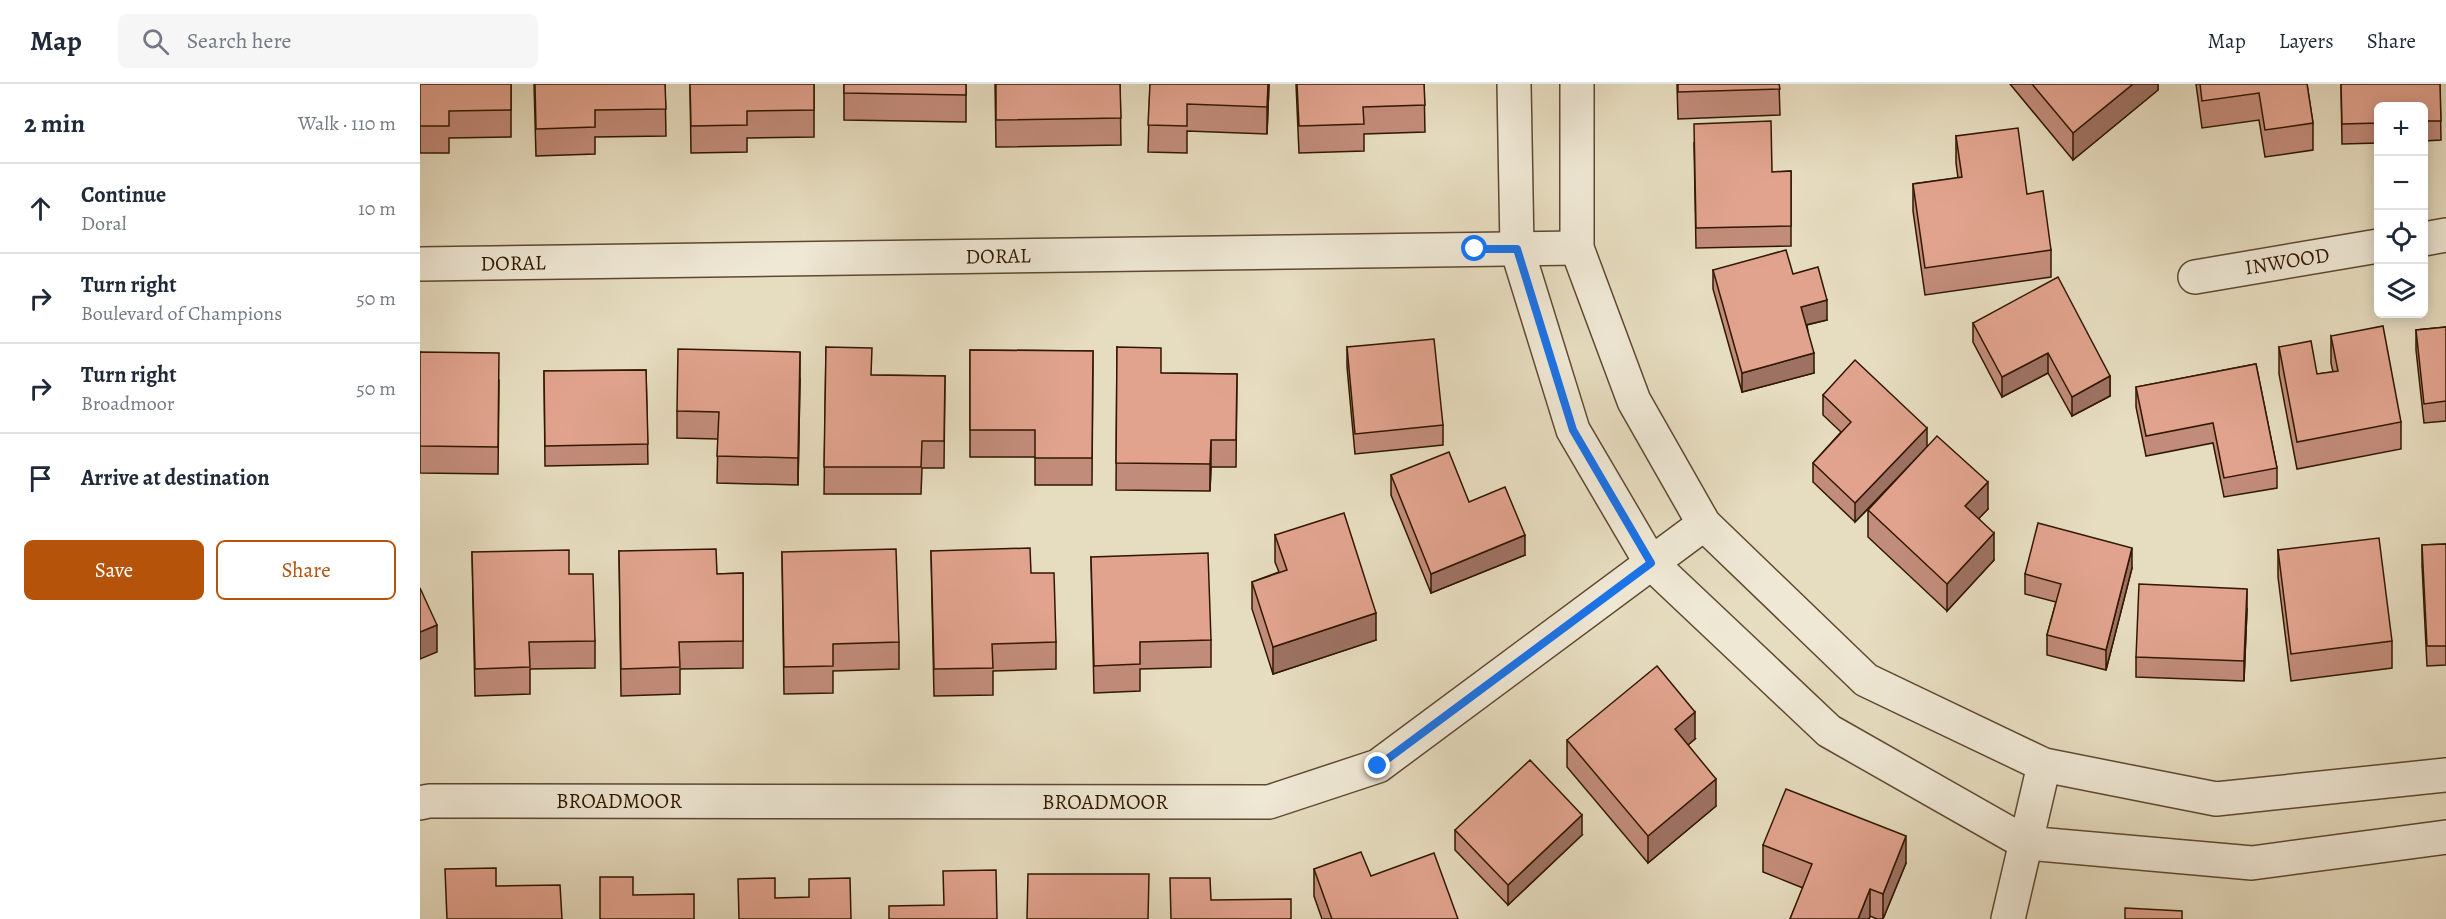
<!DOCTYPE html>
<meta charset="utf-8">
<style>
:root{--surface:#fff;--page:#f6f6f7;--text:#1f2937;--muted:#747a83;--line:#e0e1e3;--accent:#b45309}
body{margin:0;font-family:Alegreya,serif;background:var(--page);color:var(--text)}
.controls{position:absolute;right:18px;top:18px;display:grid;overflow:hidden;border-radius:9px;box-shadow:0 3px 15px #0003}
.controls button{width:54px;height:54px;display:grid;place-items:center;padding:0;border:0;border-bottom:2px solid var(--line);background:var(--surface);color:var(--text);font:30px sans-serif}
.stop{position:absolute;width:18px;height:18px;margin:-14px;border:4px solid #1a73e8;border-radius:50%;background:#fff}
.stop.end{background:#1a73e8;border-color:#fff;box-shadow:0 2px 6px #0008}
.list{margin:0;padding:0;list-style:none}
h2{display:flex;justify-content:space-between;align-items:center;height:78px;margin:0;padding:0 24px;font-size:26px}
h2 small{font-size:20px;font-weight:400;color:var(--muted)}
.list li{display:grid;grid-template-columns:39px 1fr auto;gap:18px;align-items:center;box-sizing:border-box;height:90px;padding:0 24px;border-top:2px solid var(--line)}
.list b{display:block;font-size:22px;white-space:nowrap}
.list p{margin:0;font-size:20px;white-space:nowrap;color:var(--muted)}
.list em{font-size:20px;font-style:normal;color:var(--muted)}
.actions{display:flex;gap:12px;padding:18px 24px}
.actions a{flex:1;padding:14px 0;border:2px solid var(--accent);border-radius:9px;text-align:center;font-size:21px;color:var(--accent)}
.actions .main{background:var(--accent);color:#fff}
.icon{flex:none;width:33px;height:33px;fill:none;stroke:currentColor;stroke-width:2;stroke-linecap:round;stroke-linejoin:round}
.map{position:relative;flex:none;width:2026px;height:835px;overflow:hidden}
header{display:flex;align-items:center;gap:36px;box-sizing:border-box;height:84px;padding:0 30px;background:var(--surface);border-bottom:2px solid var(--line)}
header strong{font-size:28px}
nav{display:flex;gap:33px;margin-inline-start:auto;font-size:21px}
.search{width:420px;height:54px;background:var(--page);display:flex;align-items:center;gap:15px;box-sizing:border-box;padding:0 21px;border-radius:9px;color:var(--muted);font-size:22px}
main{display:flex}
aside{flex:1;background:var(--surface)}
.map>svg:first-child{display:block}
.lines{fill:none;stroke-linecap:round;stroke-linejoin:round}
.minor-casing{stroke:#5f4830;stroke-width:36}
.tertiary-casing{stroke:#5f4830;stroke-width:36}
.minor{stroke:#efe8d5;stroke-width:33}
.tertiary{stroke:#efe8d5;stroke-width:33}
.wall{fill:#c28c7a;stroke:#321700;stroke-width:1.5}
.shaded-wall{fill:#9e7263;stroke:#321700;stroke-width:1.5}
.building{fill:#e1a38e;stroke:#321700;stroke-width:1.5}
.route{stroke:#1a73e8;stroke-width:8}
.labels{text-anchor:middle;stroke-width:4.5;stroke-linejoin:round;paint-order:stroke}
.street-label{font-size:21px;fill:#321700;stroke:#efe8d5}
</style>
<header>
<strong>Map</strong>
<div class="search"><svg class="icon" aria-label="search" viewBox="0 0 24 24"><circle cx="10" cy="10" r="6"/><path d="M15 15l6 6"/></svg>Search here</div>
<nav><a>Map</a><a>Layers</a><a>Share</a></nav>
</header>
<main>
<aside>
<h2>2 min<small>Walk · 110 m</small></h2>
<ul class="list">
<li><svg class="icon" aria-label="ahead" viewBox="0 0 24 24"><path d="M12 20V5M6 11l6-6 6 6"/></svg><div><b>Continue</b><p>Doral</p></div><em>10 m</em></li>
<li><svg class="icon" aria-label="right" viewBox="0 0 24 24"><path d="M7 20v-9h11M14 6l5 5-5 5"/></svg><div><b>Turn right</b><p>Boulevard of Champions</p></div><em>50 m</em></li>
<li><svg class="icon" aria-label="right" viewBox="0 0 24 24"><path d="M7 20v-9h11M14 6l5 5-5 5"/></svg><div><b>Turn right</b><p>Broadmoor</p></div><em>50 m</em></li>
<li><svg class="icon" aria-label="arrive" viewBox="0 0 24 24"><path d="M6 21V4h12l-3 4 3 4H6"/></svg><div><b>Arrive at destination</b></div></li>
</ul>
<div class="actions"><a class="main">Save</a><a>Share</a></div>
</aside>
<div class="map">
<svg width="2026" height="835" viewBox="0 0 2026 835">
<rect width="100%" height="100%" fill="#e6dcbf"/>
<filter id="stains"><feTurbulence type="fractalNoise" baseFrequency=".00333" numOctaves="4"/><feColorMatrix values="0 0 0 0 .2 0 0 0 0 .09 0 0 0 0 .02 0 0 0 .5 -.17"/></filter>
<radialGradient id="worn" r=".72"><stop offset=".6" stop-color="#630" stop-opacity="0"/><stop offset="1" stop-color="#630" stop-opacity=".3"/></radialGradient>
<g class="lines">
<g class="minor-casing">
<g id="minor">
<polyline points="2004,155 2026,151"/>
<polyline points="0,180 1157,164"/>
<polyline points="1775,193 1958,162"/>
<polyline points="0,719 9,717 849,718 958,682 1284,440"/>
<polyline points="1588,835 1624,681"/>
</g>
</g>
<g class="tertiary-casing">
<g id="tertiary">
<polyline points="1094,0 1097,165 1153,346 1231,479 1409,647 1606,759 1832,779 2026,753"/>
<polyline points="1157,0 1157,164 1214,317 1284,440 1446,596 1624,681 1796,715 2026,691"/>
</g>
</g>
<use href="#minor" class="minor"/>
<use href="#tertiary" class="tertiary"/>
</g>
<g class="wall">
<polygon points="0,0 91,0 91,53 29,54 29,69 0,69"/>
<polygon points="114,0 245,0 246,52 175,53 175,70 116,72"/>
<polygon points="270,0 394,0 394,53 327,54 327,68 271,69"/>
<polygon points="424,0 546,0 546,38 424,36"/>
<polygon points="575,0 700,0 701,61 576,63"/>
<polygon points="730,0 849,0 847,50 767,47 767,69 728,68"/>
<polygon points="876,0 1004,0 1005,48 944,50 944,67 879,69"/>
<polygon points="1257,0 1359,0 1360,31 1258,35"/>
<polygon points="1590,0 1738,0 1738,6 1653,76"/>
<polygon points="1776,0 1887,0 1893,39 1893,66 1845,73 1839,36 1782,44"/>
<polygon points="1921,0 2020,0 2021,56 2004,57 2004,22 1959,22 1959,59 1922,60"/>
<polygon points="1536,52 1607,110 1631,166 1631,193 1505,211 1493,127 1493,100 1538,94 1536,79"/>
<polygon points="1274,59 1352,88 1371,87 1371,162 1276,164"/>
<polygon points="1293,186 1373,190 1407,236 1387,241 1394,289 1322,308 1293,205"/>
<polygon points="1553,239 1690,292 1690,312 1652,332 1628,289 1582,313 1553,258"/>
<polygon points="2026,243 2026,337 2004,339 1996,266 1996,246"/>
<polygon points="1911,252 1981,338 1981,365 1877,385 1859,290 1859,263 1897,290 1913,288 1911,279"/>
<polygon points="406,263 452,291 525,292 524,384 502,384 501,410 404,410"/>
<polygon points="697,263 741,289 817,290 816,383 791,383 790,407 696,406"/>
<polygon points="927,263 1023,341 1023,361 935,370 927,283"/>
<polygon points="550,266 673,267 672,401 615,401 615,373 550,373"/>
<polygon points="0,268 79,296 78,390 0,389"/>
<polygon points="1836,280 1857,384 1857,404 1804,413 1793,359 1726,372 1716,323 1716,303"/>
<polygon points="226,286 228,380 125,382 124,287"/>
<polygon points="380,295 378,401 297,399 298,355 257,354 257,327"/>
<polygon points="1403,311 1507,363 1568,425 1559,434 1574,476 1527,527 1448,453 1448,426 1460,413 1435,438 1393,398 1393,379 1421,348 1403,331"/>
<polygon points="971,391 1049,418 1105,471 1011,509 971,411"/>
<polygon points="855,451 956,556 853,590 832,525 832,498 859,488 855,478"/>
<polygon points="2026,460 2026,581 2007,582 2002,481 2002,461"/>
<polygon points="1858,466 1972,557 1972,584 1871,597 1858,493"/>
<polygon points="199,467 297,490 323,489 323,584 260,585 260,610 201,612"/>
<polygon points="511,467 611,489 636,558 636,585 573,587 573,611 514,612"/>
<polygon points="52,468 149,490 175,557 175,584 110,585 110,610 55,612"/>
<polygon points="362,468 479,558 479,585 413,587 413,609 364,610"/>
<polygon points="671,473 791,556 791,583 720,585 720,607 674,609"/>
<polygon points="1712,484 1686,586 1627,571 1627,551 1636,518 1605,510 1605,490"/>
<polygon points="1827,525 1824,597 1716,593 1716,573"/>
<polygon points="1275,655 1268,661 1296,722 1228,779 1147,683 1147,656"/>
<polygon points="1035,746 1162,751 1088,821 1035,766"/>
<polygon points="1343,761 1486,779 1463,835 1457,835 1450,832 1449,835 1370,835 1383,804 1343,788"/>
<polygon points="894,785 951,792 1038,835 902,835 894,812"/>
</g>
<g class="shaded-wall">
<polygon points="848,0 849,0 847,50 847,23"/>
<polygon points="1713,0 1738,0 1738,6 1653,76 1653,49"/>
<polygon points="1407,216 1407,236 1381,242 1381,223"/>
<polygon points="380,268 380,295 378,401 378,374"/>
<polygon points="1394,269 1394,289 1322,308 1322,289"/>
<polygon points="1628,269 1628,289 1582,313 1582,293"/>
<polygon points="1690,292 1690,312 1652,332 1652,313"/>
<polygon points="1507,344 1507,363 1435,438 1435,419"/>
<polygon points="791,356 791,383 790,407 790,380"/>
<polygon points="1568,398 1568,425 1545,449 1545,422"/>
<polygon points="1574,449 1574,476 1527,527 1527,500"/>
<polygon points="1105,451 1105,471 1011,509 1011,490"/>
<polygon points="1712,464 1712,484 1686,586 1686,566"/>
<polygon points="1827,505 1827,525 1824,597 1824,577"/>
<polygon points="956,529 956,556 853,590 853,563"/>
<polygon points="17,541 17,568 0,575 0,548"/>
<polygon points="1275,628 1275,655 1255,672 1255,645"/>
<polygon points="1296,695 1296,722 1228,779 1228,752"/>
<polygon points="1162,731 1162,751 1088,821 1088,801"/>
<polygon points="1486,752 1486,779 1463,835 1463,810"/>
<polygon points="1450,805 1450,832 1449,835 1438,835"/>
</g>
<g class="building">
<polygon points="0,0 91,0 91,26 29,27 29,42 0,42"/>
<polygon points="115,0 245,0 246,25 175,26 175,43 116,45"/>
<polygon points="270,0 394,0 394,26 327,27 327,41 271,42"/>
<polygon points="424,0 546,0 546,11 424,9"/>
<polygon points="576,0 700,0 701,34 576,36"/>
<polygon points="730,0 848,0 847,23 767,20 767,42 728,41"/>
<polygon points="877,0 1004,0 1005,21 943,23 944,40 879,42"/>
<polygon points="1258,0 1359,0 1360,5 1258,8"/>
<polygon points="1612,0 1713,0 1653,49"/>
<polygon points="1780,0 1887,0 1893,39 1845,46 1839,9 1782,17"/>
<polygon points="1921,0 2020,0 2021,37 2004,37 2004,22 1959,22 1959,39 1922,40"/>
<polygon points="1351,37 1352,88 1371,87 1371,142 1276,144 1274,40"/>
<polygon points="1598,44 1607,110 1623,107 1631,166 1505,184 1493,100 1542,93 1536,52"/>
<polygon points="1366,166 1373,190 1398,183 1407,216 1381,223 1394,269 1322,289 1293,186"/>
<polygon points="1638,193 1690,292 1652,313 1628,269 1582,293 1553,239"/>
<polygon points="1963,242 1981,338 1877,358 1859,263 1891,257 1897,290 1918,287 1911,252"/>
<polygon points="2026,243 2026,317 2004,320 1996,246"/>
<polygon points="1014,255 1023,341 935,350 927,263"/>
<polygon points="406,263 452,264 451,291 525,292 524,357 502,357 501,383 404,383"/>
<polygon points="697,263 741,264 741,289 817,290 816,356 791,356 790,380 696,379"/>
<polygon points="258,265 380,268 378,374 297,372 299,328 257,327"/>
<polygon points="550,266 673,267 672,374 615,374 615,346 550,346"/>
<polygon points="0,268 79,269 78,363 0,362"/>
<polygon points="1435,276 1507,344 1435,419 1393,379 1431,338 1403,311"/>
<polygon points="1836,280 1857,384 1804,394 1793,339 1726,352 1716,303"/>
<polygon points="226,286 228,360 125,362 124,287"/>
<polygon points="1517,352 1568,398 1545,422 1574,449 1527,500 1448,426"/>
<polygon points="1029,368 1049,418 1085,403 1105,451 1011,490 971,391"/>
<polygon points="924,429 956,529 853,563 832,498 867,486 855,451"/>
<polygon points="1618,439 1712,464 1686,566 1627,551 1641,500 1605,490"/>
<polygon points="1959,454 1972,557 1871,570 1858,466"/>
<polygon points="2026,460 2026,562 2007,562 2002,461"/>
<polygon points="610,464 611,489 634,489 636,558 572,560 573,584 514,585 511,467"/>
<polygon points="296,465 297,490 323,489 323,557 259,558 260,583 201,585 199,467"/>
<polygon points="476,465 479,558 413,560 413,582 364,583 362,468"/>
<polygon points="149,466 149,490 173,490 175,557 109,558 110,583 55,585 52,468"/>
<polygon points="788,469 791,556 720,558 720,580 674,582 671,473"/>
<polygon points="1719,500 1827,505 1824,577 1716,573"/>
<polygon points="0,504 17,541 0,548"/>
<polygon points="1237,582 1275,628 1255,645 1296,695 1228,752 1147,656"/>
<polygon points="1110,676 1162,731 1088,801 1035,746"/>
<polygon points="1366,705 1486,752 1463,810 1450,805 1438,835 1370,835 1392,780 1343,761"/>
<polygon points="941,768 951,792 1014,769 1038,835 912,835 894,785"/>
<polygon points="76,784 76,802 140,801 142,835 27,835 25,785"/>
<polygon points="576,786 577,835 469,835 469,822 524,821 523,787"/>
<polygon points="608,790 729,790 728,835 607,835"/>
<polygon points="180,793 213,793 213,811 274,810 274,835 180,835"/>
<polygon points="355,794 355,814 389,813 389,795 430,794 431,835 319,835 318,795"/>
<polygon points="750,794 790,794 791,816 871,815 871,835 751,835"/>
<polygon points="1705,824 1762,827 1762,835 1705,835"/>
</g>
<g class="lines">
<polyline class="route" points="958,682 1231,479 1153,346 1097,165 1055,165"/>
</g>
<g class="labels">
<g class="street-label">
<text transform="translate(578 172) rotate(-1)" y="7">DORAL</text>
<text transform="translate(1867 177) rotate(-9)" y="7">INWOOD</text>
<text transform="translate(93 179) rotate(-1)" y="7">DORAL</text>
<text x="199" y="724">BROADMOOR</text>
<text x="685" y="725">BROADMOOR</text>
</g>
</g>
<rect width="100%" height="100%" filter="url(#stains)"/>
<rect width="100%" height="100%" fill="url(#worn)"/>
</svg>
<div class="controls">
<button>+</button>
<button>−</button>
<button><svg class="icon" aria-label="locate" viewBox="0 0 24 24"><circle cx="12" cy="12" r="6"/><path d="M12 2v4M12 18v4M2 12h4M18 12h4"/></svg></button>
<button><svg class="icon" aria-label="layers" viewBox="0 0 24 24"><path d="M12 4l9 5-9 5-9-5zM3 14l9 5 9-5"/></svg></button>
</div>
<div class="stop" style="left:1055px;top:165px"></div>
<div class="stop end" style="left:958px;top:682px"></div>
</div>
</main>
